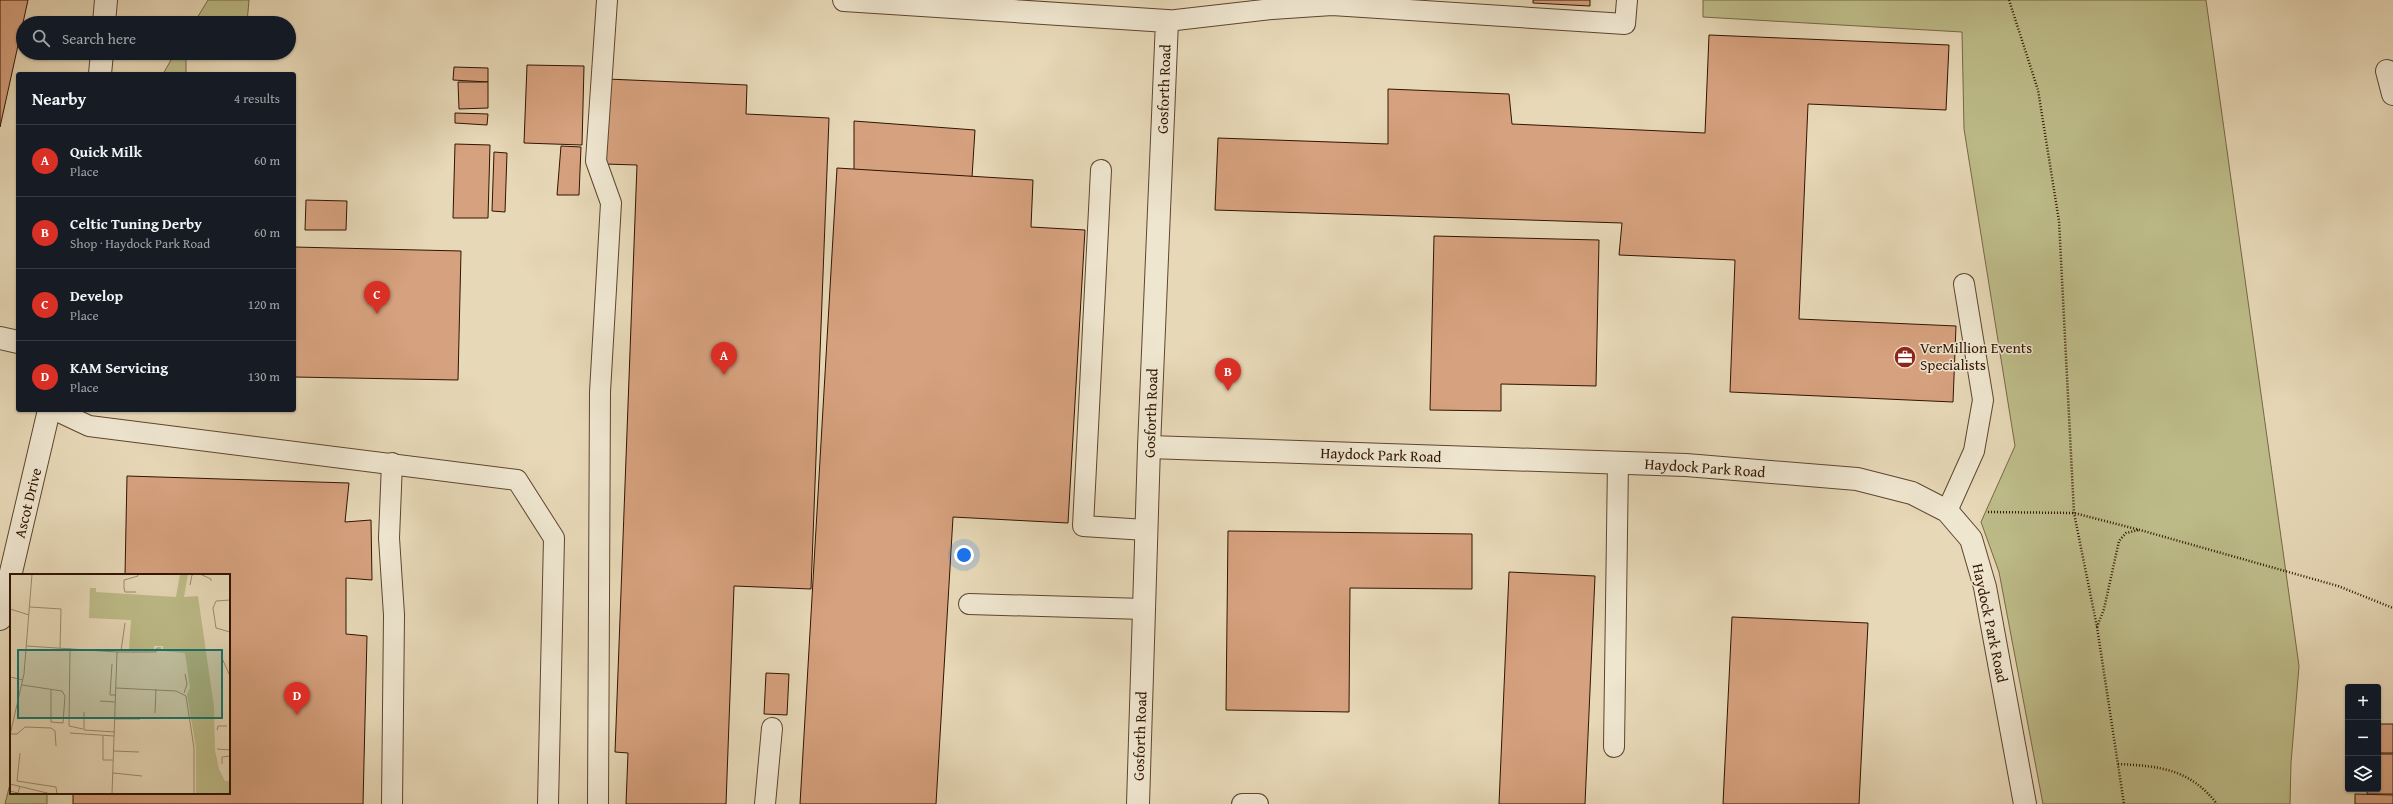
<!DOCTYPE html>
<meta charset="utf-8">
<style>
:root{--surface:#171b24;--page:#20242c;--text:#f1f3f6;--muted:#9ea1a6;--line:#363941;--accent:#d93025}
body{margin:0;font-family:"Gentium Book Plus",serif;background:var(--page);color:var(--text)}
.controls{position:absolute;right:12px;bottom:12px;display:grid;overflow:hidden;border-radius:4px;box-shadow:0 1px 3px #0004}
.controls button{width:36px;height:36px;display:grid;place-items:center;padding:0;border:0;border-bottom:1px solid var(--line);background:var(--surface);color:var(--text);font:20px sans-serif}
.you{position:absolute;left:964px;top:555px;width:14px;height:14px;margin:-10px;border:3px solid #fff;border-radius:50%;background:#1a73e8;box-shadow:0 0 0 6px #1a73e833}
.badge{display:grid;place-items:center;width:26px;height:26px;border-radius:50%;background:var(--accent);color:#fff;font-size:13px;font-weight:700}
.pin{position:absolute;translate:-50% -33px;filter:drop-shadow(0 1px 2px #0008)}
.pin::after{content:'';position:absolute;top:21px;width:14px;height:12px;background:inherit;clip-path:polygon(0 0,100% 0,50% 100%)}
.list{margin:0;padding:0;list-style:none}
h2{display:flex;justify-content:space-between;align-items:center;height:52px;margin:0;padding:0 16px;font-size:17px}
h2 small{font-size:13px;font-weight:400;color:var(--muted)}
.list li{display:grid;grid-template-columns:26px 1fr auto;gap:12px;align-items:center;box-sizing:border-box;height:72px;padding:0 16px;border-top:1px solid var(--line)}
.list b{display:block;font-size:15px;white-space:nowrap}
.list p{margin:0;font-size:13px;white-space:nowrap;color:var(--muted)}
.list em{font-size:13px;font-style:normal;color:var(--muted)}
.icon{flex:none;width:22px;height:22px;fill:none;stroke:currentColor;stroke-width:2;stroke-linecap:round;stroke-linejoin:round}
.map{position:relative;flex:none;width:2393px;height:804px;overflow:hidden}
.search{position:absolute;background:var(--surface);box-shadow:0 1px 3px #0004;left:16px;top:16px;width:280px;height:44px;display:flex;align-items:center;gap:10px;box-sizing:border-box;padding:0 14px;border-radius:22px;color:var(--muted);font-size:15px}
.panel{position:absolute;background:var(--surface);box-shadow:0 1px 3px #0004;left:16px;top:72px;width:280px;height:340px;border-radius:4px}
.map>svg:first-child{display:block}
.green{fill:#bdbc89;stroke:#776845}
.building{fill:#d6a17e;stroke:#311401}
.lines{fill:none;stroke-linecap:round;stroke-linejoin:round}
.service-casing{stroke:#5e452e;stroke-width:22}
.minor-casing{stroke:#5e452e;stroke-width:24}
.tertiary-casing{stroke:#5e452e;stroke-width:24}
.path{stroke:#311401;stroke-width:2.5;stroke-dasharray:1 2;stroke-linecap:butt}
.service{stroke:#efe6d0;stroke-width:20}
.minor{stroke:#efe6d0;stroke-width:22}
.tertiary{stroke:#efe6d0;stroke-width:22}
.labels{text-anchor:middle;stroke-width:3;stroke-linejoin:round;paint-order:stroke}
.street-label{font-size:15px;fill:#311401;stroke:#efe6d0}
.poi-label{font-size:15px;fill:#311401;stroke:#efe6d0;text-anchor:start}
.inset-road{fill:none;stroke:#9e8a6e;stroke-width:1}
.view{fill:#0f766e;fill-opacity:0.15;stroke:#0f766e;stroke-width:2}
.inset-edge{fill:none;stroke:#311401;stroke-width:2}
</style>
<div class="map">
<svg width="2393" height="804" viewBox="0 0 2393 804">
<rect width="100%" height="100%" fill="#e7d8b7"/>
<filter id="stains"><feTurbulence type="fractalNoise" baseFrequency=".005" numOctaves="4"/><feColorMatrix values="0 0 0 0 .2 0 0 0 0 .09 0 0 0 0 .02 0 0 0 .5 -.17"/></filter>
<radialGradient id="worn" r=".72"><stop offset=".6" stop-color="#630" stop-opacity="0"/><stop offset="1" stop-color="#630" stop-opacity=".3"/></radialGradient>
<g class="green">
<polygon points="208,0 249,0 247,23 194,23"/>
<polygon points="1703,0 2206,0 2299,666 2291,763 2290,804 2043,804 1999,572 1981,522 2015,446 1964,129 1962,32 1703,17"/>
<polygon points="175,53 244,53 244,58 186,53 186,74 163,74"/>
<polygon points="11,780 11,793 47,793 47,804 5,804"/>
</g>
<g class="building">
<polygon points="0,0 28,0 0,127"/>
<polygon points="1533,0 1590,0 1590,6 1533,3"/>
<polygon points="1709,35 1949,45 1946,110 1808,104 1799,319 1956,326 1953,402 1730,392 1735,260 1619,255 1622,223 1215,210 1218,138 1388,144 1388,89 1509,94 1512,124 1705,133"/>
<polygon points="527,65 584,66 582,145 524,143"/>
<polygon points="454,67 488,68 488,82 453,80"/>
<polygon points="607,79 747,85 746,114 829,118 811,589 734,586 726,804 626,804 628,753 615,752 637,165 604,164"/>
<polygon points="458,82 488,82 488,108 459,109"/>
<polygon points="455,113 488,114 487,125 455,123"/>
<polygon points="854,121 975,130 972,177 854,170"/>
<polygon points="455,144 490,145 488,218 453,218"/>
<polygon points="561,146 581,147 579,195 557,195"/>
<polygon points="494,152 507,153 505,212 492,211"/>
<polygon points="837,168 1033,180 1031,227 1085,230 1068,523 953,517 936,804 800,804"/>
<polygon points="306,200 347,201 346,230 305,230"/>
<polygon points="1434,236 1599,240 1596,386 1501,384 1501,411 1430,410"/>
<polygon points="294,247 461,251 458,380 294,377"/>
<polygon points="127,476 349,483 345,522 371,520 372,580 346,578 346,634 367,636 363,804 73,804 73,793 229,793 229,575 125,575"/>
<polygon points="1228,531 1472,534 1472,589 1350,588 1349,712 1226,710"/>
<polygon points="1509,572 1595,576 1585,804 1499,804"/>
<polygon points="1732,617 1868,623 1859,804 1723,804"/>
<polygon points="766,673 789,674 787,715 764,714"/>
<rect x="2378" y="724" width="15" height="29"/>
<polygon points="2378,754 2393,754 2393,794 2367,794 2367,789 2378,789"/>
<polygon points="2355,794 2393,795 2393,804 2355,804"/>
</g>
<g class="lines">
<g class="service-casing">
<g id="service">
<polyline points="1167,21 1272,9 1332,5 1625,24 1627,0"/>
<polyline points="1101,170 1083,526 1146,530"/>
<polyline points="55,410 89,426 517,480 554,538 548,804"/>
<polyline points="1947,511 1974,451 1983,400 1964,284"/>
<polyline points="969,604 1144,609"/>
<polyline points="1614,747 1618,462"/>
<polyline points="392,804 394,615 389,538 392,463"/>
<polyline points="598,804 600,392 611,203 596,161 607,0"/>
<polyline points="765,804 772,728"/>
<polyline points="1242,804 1258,804"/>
</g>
</g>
<g class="minor-casing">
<g id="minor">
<polyline points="844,0 1167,21 1149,447 1138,804"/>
<polyline points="2387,71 2393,94"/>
<polyline points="0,338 18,342"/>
<polyline points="1149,447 1686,465 1857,479 1912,493 1947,511 1971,539 1985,587 2025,804"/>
</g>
</g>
<g class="tertiary-casing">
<g id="tertiary">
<polyline points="104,23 106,0"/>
<polyline points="100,74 102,53"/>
<polyline points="0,619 49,410"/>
</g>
</g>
<g class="path">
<polyline points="2009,0 2038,90 2059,221 2074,513 2097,627 2124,804"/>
<polyline points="1988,512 2074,513 2140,530 2338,586 2393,608"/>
<polyline points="2097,627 2104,609 2119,541 2126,533 2139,530"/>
<path d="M2118 764C2160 766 2190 769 2217 804"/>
</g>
<use href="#service" class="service"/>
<use href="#minor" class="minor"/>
<use href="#tertiary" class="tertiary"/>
</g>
<defs>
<g id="office-disc" transform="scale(1.15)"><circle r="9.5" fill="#8f2418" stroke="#efe6d0"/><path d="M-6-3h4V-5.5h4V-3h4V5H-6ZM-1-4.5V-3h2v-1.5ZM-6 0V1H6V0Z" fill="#fff"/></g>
</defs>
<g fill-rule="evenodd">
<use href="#office-disc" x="1905" y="357"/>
</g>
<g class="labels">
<g class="street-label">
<text transform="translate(1164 89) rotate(-88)" y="5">Gosforth Road</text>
<text transform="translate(1151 413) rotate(-88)" y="5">Gosforth Road</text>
<text transform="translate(1381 455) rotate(2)" y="5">Haydock Park Road</text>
<text transform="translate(1705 468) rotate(4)" y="5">Haydock Park Road</text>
<text transform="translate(28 503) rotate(-76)" y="5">Ascot Drive</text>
<text transform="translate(1990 623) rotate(78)" y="5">Haydock Park Road</text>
<text transform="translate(1140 736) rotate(-88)" y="5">Gosforth Road</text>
</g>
<g class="poi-label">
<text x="1920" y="353">VerMillion Events<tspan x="1920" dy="17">Specialists</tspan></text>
</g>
</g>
<g transform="translate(10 574)">
<rect width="220" height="220" fill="#e7d8b7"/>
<path d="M170 0H178L174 23 188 22 204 133 205 176 209 195 215 207H220V220H186V174L177 120 180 114 175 79 153 77V72H144V76L119 75 121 46 79 44 80 14H86V18L166 23Z" fill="#bdbc89"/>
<path class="inset-road" d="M190 0 201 5V7M180 11 182 1 185 0M126 18H115L114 14V6L128 2 127 0M220 26 206 27 203 34 206 54 220 58M20 33 51 35 50 74M0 35 19 41M17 72 107 78H146L147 74H151M60 74 59 152 73 155M111 77 115 49M211 82 220 102M102 90 100 121H106M0 103 13 106M12 111 52 117 55 122 53 149 41 148V115M106 114 166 117 176 122 184 174V220M174 119 177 110 175 100M90 127 105 128M74 138V156L105 158M145 139 146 115M105 145H130M207 156 208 152H217M60 159 104 162M0 160H7L15 153 41 154 45 157 46 172M0 161 14 100 22 0M93 162V186H103M207 175 220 176M104 177 129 178M10 179 7 207 46 213 47 220M212 190V183L220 182M103 199 132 202M0 210 41 220M0 217 8 219 10 212M102 220 107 78"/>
<path class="view" d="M8 76H212V144H8Z"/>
<rect width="220" height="220" class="inset-edge"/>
</g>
<rect width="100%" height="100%" filter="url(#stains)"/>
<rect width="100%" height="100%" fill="url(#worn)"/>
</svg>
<div class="controls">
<button>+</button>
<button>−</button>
<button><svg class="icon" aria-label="layers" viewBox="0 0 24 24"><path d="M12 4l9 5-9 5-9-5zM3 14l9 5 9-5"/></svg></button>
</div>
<div class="you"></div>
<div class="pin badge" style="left:724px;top:375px">A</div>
<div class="pin badge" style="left:1228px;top:391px">B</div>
<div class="pin badge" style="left:377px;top:314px">C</div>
<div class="pin badge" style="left:297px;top:715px">D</div>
<div class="search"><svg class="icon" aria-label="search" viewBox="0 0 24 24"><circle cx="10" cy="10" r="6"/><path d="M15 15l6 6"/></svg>Search here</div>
<section class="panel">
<h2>Nearby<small>4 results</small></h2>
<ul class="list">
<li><span class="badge">A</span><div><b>Quick Milk</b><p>Place</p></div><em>60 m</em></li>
<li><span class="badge">B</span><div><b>Celtic Tuning Derby</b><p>Shop · Haydock Park Road</p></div><em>60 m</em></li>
<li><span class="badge">C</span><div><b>Develop</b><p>Place</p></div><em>120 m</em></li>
<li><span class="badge">D</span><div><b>KAM Servicing</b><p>Place</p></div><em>130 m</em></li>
</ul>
</section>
</div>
